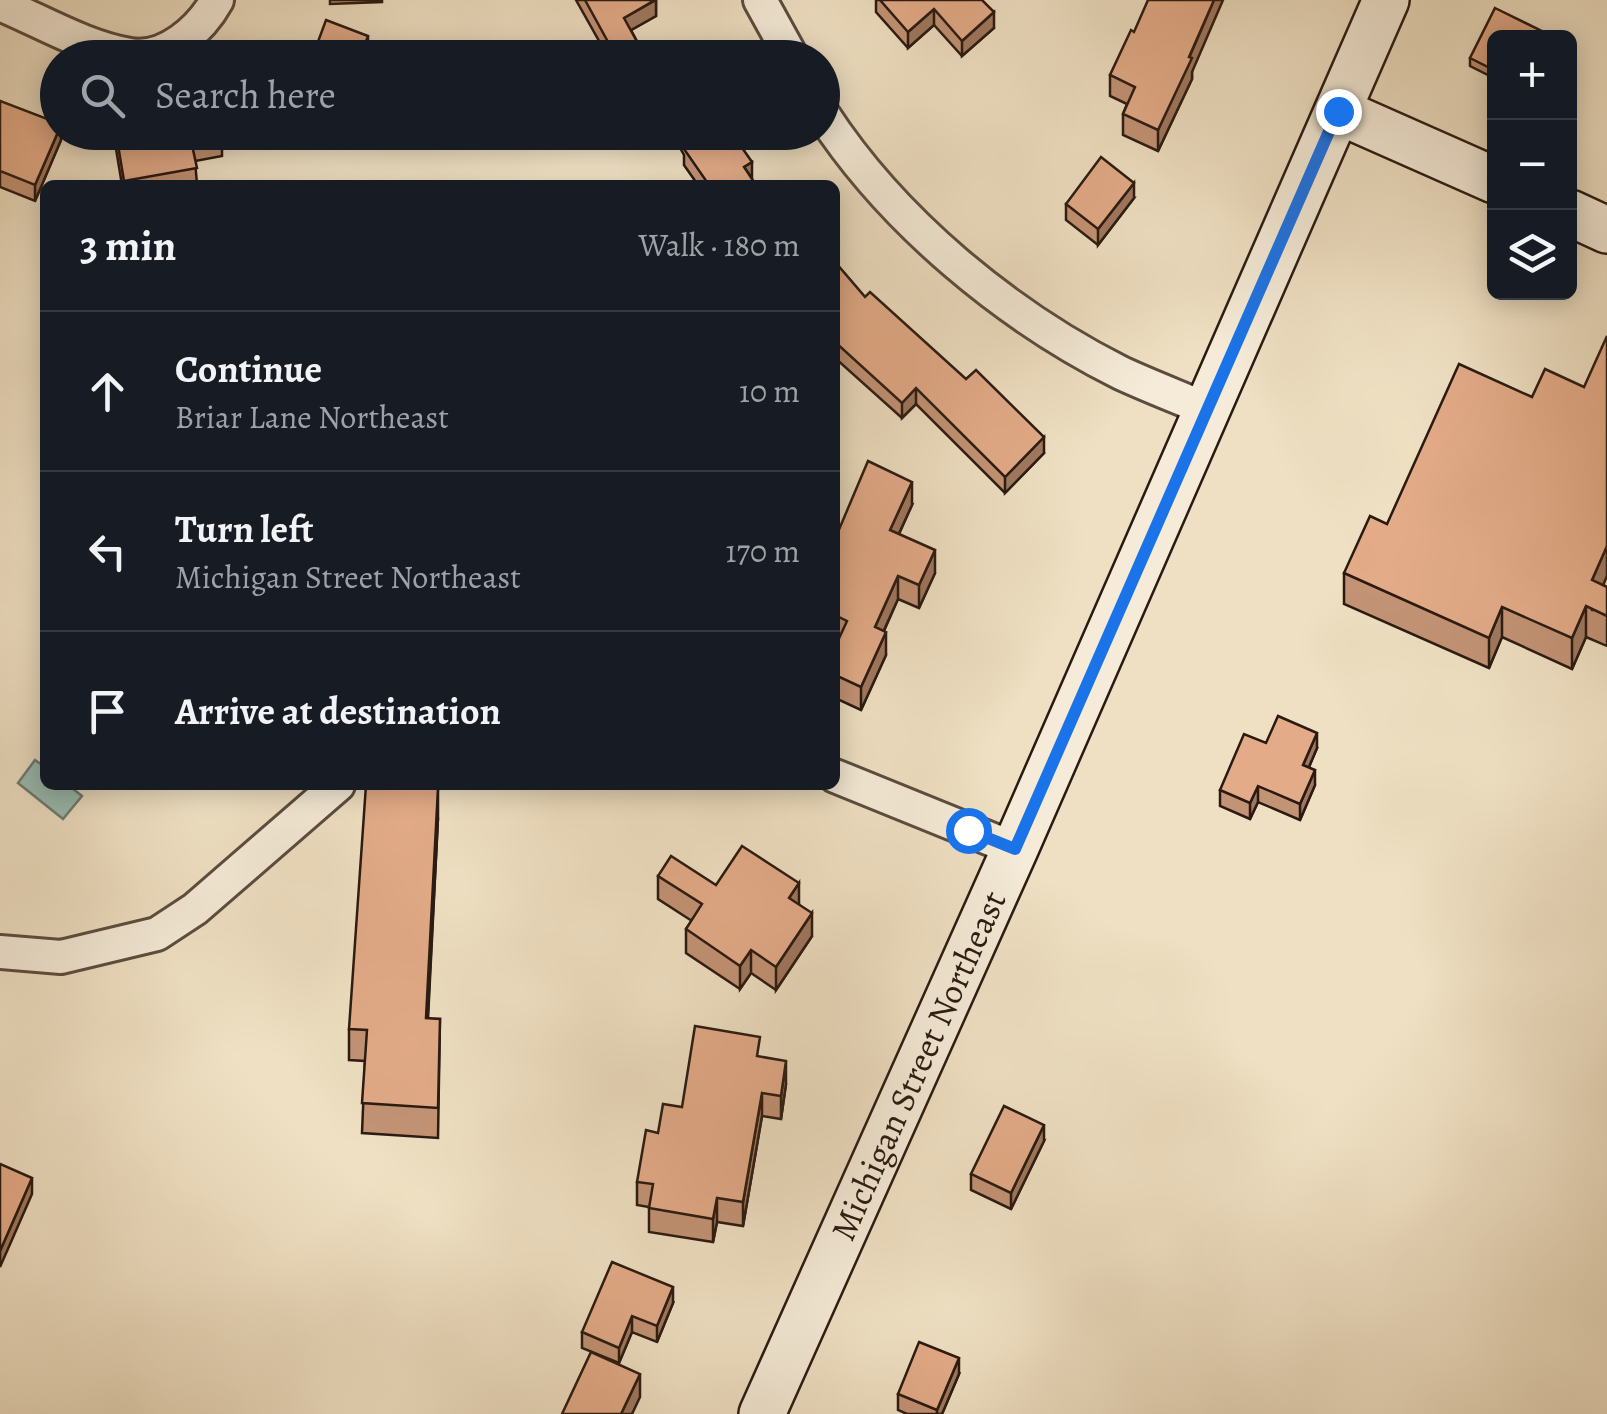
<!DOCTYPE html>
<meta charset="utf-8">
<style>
:root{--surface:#171b24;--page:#20242c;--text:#f1f3f6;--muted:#9ea1a6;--line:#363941}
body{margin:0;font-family:Alegreya,serif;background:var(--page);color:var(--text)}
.controls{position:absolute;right:30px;top:30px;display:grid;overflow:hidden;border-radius:15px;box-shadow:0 5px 25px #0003}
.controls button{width:90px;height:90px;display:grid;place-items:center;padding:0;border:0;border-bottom:2px solid var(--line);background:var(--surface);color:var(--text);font:50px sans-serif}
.stop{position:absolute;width:30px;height:30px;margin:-22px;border:8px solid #1a73e8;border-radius:50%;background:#fff}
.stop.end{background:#1a73e8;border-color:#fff;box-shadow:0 2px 10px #0008}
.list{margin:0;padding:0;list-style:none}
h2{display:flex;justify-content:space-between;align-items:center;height:130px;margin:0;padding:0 40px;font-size:42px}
h2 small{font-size:32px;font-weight:400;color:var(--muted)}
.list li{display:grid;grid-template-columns:65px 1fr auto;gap:30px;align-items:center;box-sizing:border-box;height:160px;padding:0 40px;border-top:2px solid var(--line)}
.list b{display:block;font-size:38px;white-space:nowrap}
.list p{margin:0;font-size:32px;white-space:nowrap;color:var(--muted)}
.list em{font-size:32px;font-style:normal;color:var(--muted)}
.icon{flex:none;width:55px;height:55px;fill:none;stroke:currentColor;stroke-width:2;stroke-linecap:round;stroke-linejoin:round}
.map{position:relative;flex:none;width:1607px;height:1414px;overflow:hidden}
.search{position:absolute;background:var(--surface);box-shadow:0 5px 25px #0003;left:40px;top:40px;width:800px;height:110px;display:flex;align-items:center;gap:25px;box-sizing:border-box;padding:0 35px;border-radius:55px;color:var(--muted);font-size:38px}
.panel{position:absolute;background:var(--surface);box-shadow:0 5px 25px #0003;left:40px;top:180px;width:800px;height:610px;border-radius:15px}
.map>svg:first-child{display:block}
.water{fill:#9abdb3;stroke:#6d7c72;stroke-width:2.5}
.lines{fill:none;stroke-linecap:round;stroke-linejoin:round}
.street-casing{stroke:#5b4c3e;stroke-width:38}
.secondary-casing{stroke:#2a1a11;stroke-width:50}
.street{stroke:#f5ebd8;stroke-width:32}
.secondary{stroke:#f5ebd8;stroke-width:45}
.wall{fill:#c39375;stroke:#2a1a11;stroke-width:2.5}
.shaded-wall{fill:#9f785f;stroke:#2a1a11;stroke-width:2.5}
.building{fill:#e3ab88;stroke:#2a1a11;stroke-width:2.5}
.route{stroke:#1a73e8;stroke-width:12}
.labels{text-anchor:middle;stroke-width:9;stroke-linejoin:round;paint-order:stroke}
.street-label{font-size:35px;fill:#2a1a11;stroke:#f5ebd8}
</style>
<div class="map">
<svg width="1607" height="1414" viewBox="0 0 1607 1414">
<rect width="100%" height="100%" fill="#efe0c3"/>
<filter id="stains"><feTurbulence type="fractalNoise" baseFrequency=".002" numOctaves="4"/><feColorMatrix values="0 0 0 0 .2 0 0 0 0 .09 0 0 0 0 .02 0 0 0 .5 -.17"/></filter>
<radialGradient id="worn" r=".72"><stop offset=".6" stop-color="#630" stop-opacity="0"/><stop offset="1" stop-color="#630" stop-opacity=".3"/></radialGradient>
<polygon class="water" points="35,760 45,767 45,785 68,785 82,796 63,819 18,783"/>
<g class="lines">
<g class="street-casing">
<g id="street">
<polyline points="760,0 792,58"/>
<path d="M0 4C41 21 86 48 130 55 166 61 201 29 217 0"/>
<path d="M822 113C892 221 1007 316 1121 373 1149 386 1178 397 1206 409"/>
<polyline points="835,776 1015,849"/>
<polyline points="0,952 61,957 157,934 195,909 338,785"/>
</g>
</g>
<g class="secondary-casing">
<g id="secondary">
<polyline points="1338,111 1494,180"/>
<polyline points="1570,213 1607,230"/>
<path id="s1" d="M762 1414 1015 849 1386 0"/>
</g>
</g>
<use href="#street" class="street"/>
<use href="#secondary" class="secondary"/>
</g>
<g class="wall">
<polygon points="330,0 382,0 382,2 330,4"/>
<polygon points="576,0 656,0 656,16 631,30 646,58 607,55"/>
<polygon points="876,0 982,0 994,28 962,56 934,25 908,48 876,12"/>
<polygon points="1494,38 1494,78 1470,66 1470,58"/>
<polygon points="1192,72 1192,79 1158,151 1123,135 1123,114 1127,104 1110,96 1110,75"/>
<polygon points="0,101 61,132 61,140 35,201 0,187"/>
<polygon points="296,132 324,132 320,142"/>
<polygon points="671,132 731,132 751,178 756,185 698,185 684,165 684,155"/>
<polygon points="116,133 222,140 222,156 195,161 197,184 122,185 116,149"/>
<polygon points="1134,198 1098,245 1066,220 1066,204"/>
<polygon points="835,262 865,297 1044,453 1005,493 916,404 902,418 835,358"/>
<polygon points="1584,387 1603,585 1607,587 1607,646 1586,637 1572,669 1502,637 1489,668 1344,604 1344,573 1387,524 1532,397"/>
<polygon points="912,505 899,534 935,573 919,608 898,599 884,631 886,655 861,710 835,698 835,647 838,640 835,639 835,539"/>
<polygon points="1266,743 1317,748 1309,767 1315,785 1300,820 1258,802 1250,819 1220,806 1220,790"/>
<polygon points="438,818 428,1019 440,1019 438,1138 362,1133 365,1061 349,1060 349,1029"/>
<polygon points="658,876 716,885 799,904 812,936 776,990 751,973 740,989 686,953 686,929 692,921 658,899"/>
<polygon points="760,1057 786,1084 781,1119 762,1116 743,1226 717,1222 713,1242 649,1232 649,1207 637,1205 637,1182 658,1133 682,1107"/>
<polygon points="1044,1141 1011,1209 971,1190 971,1174"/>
<polygon points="673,1303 657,1342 632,1332 619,1363 582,1348 582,1332"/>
<polygon points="959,1374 942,1414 907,1414 898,1410 898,1394"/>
</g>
<g class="shaded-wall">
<polygon points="656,0 656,16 624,34 624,18"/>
<polygon points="1214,0 1223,0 1192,72 1192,79 1158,151 1158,130"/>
<polygon points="934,9 934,25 908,48 908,32"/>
<polygon points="994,12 994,28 962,56 962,41"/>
<polygon points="368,36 368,52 366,58 360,58"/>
<polygon points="58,132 61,132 61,140 35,201 35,185"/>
<polygon points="623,132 641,132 623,143"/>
<polygon points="752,162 752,178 744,167"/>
<polygon points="1134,183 1134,198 1098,245 1098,229"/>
<polygon points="916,388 916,404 902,418 902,403"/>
<polygon points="1044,437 1044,453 1005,493 1005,477"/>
<polygon points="912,482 912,505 890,553 890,530"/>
<polygon points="1607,546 1607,576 1592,611 1592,580"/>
<polygon points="935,550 935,573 919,608 919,585"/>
<polygon points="898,576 898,599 875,650 875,627"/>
<polygon points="1586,606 1586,637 1572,669 1572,638"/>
<polygon points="1502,607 1502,637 1489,668 1489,638"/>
<polygon points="886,632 886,655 861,710 861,687"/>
<polygon points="1317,733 1317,748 1303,781 1303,765"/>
<polygon points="1315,770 1315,785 1300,820 1300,804"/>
<polygon points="1258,786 1258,802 1250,819 1250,803"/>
<polygon points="438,788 438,818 426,1049 426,1018"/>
<polygon points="799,883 799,907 789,898"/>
<polygon points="812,913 812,936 776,990 776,967"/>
<polygon points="751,950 751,973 740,989 740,966"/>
<polygon points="786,1061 786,1084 781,1119 781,1096"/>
<polygon points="762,1093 762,1116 743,1226 743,1202"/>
<polygon points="1044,1125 1044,1141 1011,1209 1011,1193"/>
<polygon points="32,1178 32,1194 0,1267 0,1251"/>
<polygon points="717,1198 717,1222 713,1242 713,1219"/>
<polygon points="673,1287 673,1303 657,1342 657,1326"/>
<polygon points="632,1316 632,1332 619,1363 619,1348"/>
<polygon points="959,1358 959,1374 942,1414 937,1414 937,1410"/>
<polygon points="640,1374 640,1397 632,1414 621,1414"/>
</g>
<g class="building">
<polygon points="585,0 655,0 624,18 646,58 602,58 613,51"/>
<polygon points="880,0 982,0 994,12 962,41 934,9 908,32"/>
<polygon points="1148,0 1214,0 1189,57 1192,58 1158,130 1123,114 1135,87 1110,75 1131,30 1134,32"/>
<polygon points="1495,8 1556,38 1494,38 1494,70 1470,58"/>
<polygon points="326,20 368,36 360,58 312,58"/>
<polygon points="0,101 58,123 58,132 35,185 0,171"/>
<polygon points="120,132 220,132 222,140 192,145 197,168 124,181 116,133"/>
<polygon points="680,132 731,132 752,162 744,167 756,185 704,185 707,182 684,149 689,146"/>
<polygon points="1101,157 1134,183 1098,229 1066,204"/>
<polygon points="835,262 865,297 870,292 966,379 976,370 1044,437 1005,477 916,388 902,403 835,342"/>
<polygon points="1607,336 1607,546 1592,580 1607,587 1607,616 1586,606 1572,638 1502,607 1489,638 1344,573 1370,516 1387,524 1459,364 1532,397 1545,369 1584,387"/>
<polygon points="868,461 912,482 890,530 935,550 919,585 898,576 875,627 886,632 861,687 835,675 835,647 847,621 835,615 835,539"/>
<polygon points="1278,716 1317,733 1303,765 1315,770 1300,804 1258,786 1250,803 1220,790 1244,734 1266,743"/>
<polygon points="366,785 438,788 426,1018 440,1019 438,1108 362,1103 367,1030 349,1029"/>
<polygon points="742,846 799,883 789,898 812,913 776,967 751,950 740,966 686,929 702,904 658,876 671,856 716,885"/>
<polygon points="695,1026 760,1037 757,1056 786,1061 781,1096 762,1093 743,1202 717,1198 713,1219 649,1208 653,1184 637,1182 646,1130 658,1133 663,1104 682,1107"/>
<polygon points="1004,1106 1044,1125 1011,1193 971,1174"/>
<polygon points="0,1164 32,1178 0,1251"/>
<polygon points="612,1262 673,1287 657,1326 632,1316 619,1348 582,1332"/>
<polygon points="919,1342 959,1358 937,1410 898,1394"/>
<polygon points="591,1352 640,1374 621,1414 562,1414"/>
</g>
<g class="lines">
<polyline class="route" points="968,830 1015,849 1338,111"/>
</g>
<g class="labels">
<g class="street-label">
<text dy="12" stroke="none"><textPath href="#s1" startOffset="382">Michigan Street Northeast</textPath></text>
</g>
</g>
<rect width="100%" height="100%" filter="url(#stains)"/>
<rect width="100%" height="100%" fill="url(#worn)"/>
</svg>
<div class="controls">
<button>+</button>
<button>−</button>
<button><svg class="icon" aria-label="layers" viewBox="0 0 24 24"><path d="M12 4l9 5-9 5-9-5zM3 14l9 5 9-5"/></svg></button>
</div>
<div class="stop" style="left:968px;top:830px"></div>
<div class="stop end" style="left:1338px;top:111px"></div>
<div class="search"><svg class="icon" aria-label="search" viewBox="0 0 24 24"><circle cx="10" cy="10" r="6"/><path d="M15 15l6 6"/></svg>Search here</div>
<section class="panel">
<h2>3 min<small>Walk · 180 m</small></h2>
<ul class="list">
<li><svg class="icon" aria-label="ahead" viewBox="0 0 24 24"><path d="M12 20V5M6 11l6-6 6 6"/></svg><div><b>Continue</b><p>Briar Lane Northeast</p></div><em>10 m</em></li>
<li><svg class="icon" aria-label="left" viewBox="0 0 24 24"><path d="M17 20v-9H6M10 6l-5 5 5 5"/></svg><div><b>Turn left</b><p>Michigan Street Northeast</p></div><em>170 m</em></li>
<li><svg class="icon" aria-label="arrive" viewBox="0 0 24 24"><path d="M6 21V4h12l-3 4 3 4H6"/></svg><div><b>Arrive at destination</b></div></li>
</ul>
</section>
</div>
